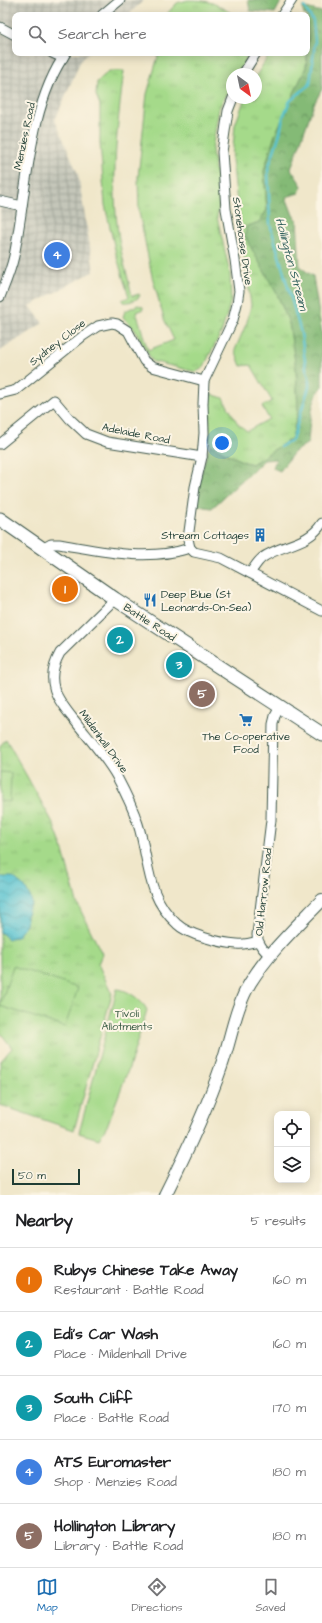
<!DOCTYPE html>
<meta charset="utf-8">
<style>
:root{--surface:#fff;--page:#f2f2f2;--text:#202124;--muted:#757577;--line:#e0e0e0;--accent:#1f6fb2}
body{margin:0;font-family:"Architects Daughter",sans-serif;background:var(--page);color:var(--text)}
.controls{position:absolute;right:12px;bottom:12px;display:grid;overflow:hidden;border-radius:8px;box-shadow:0 2px 10px #0003}
.controls button{width:36px;height:36px;display:grid;place-items:center;padding:0;border:0;border-bottom:1px solid var(--line);background:var(--surface);color:var(--text);font:20px sans-serif}
.compass{position:absolute;left:226px;top:68px;width:36px;height:36px;border-radius:50%;background:var(--surface);box-shadow:0 2px 10px #0003;rotate:147deg}
.scale{position:absolute;left:12px;bottom:10px;width:68px;box-sizing:border-box;padding-left:4px;border:2px solid #1f3d34;border-top:0;font-size:11px;line-height:14px;white-space:nowrap;color:#1f3d34;-webkit-text-stroke:3px #fcf5e5;paint-order:stroke}
.you{position:absolute;left:222px;top:443px;width:14px;height:14px;margin:-10px;border:3px solid #fff;border-radius:50%;background:#1a73e8;box-shadow:0 0 0 6px #1a73e833}
.badge{display:grid;place-items:center;width:26px;height:26px;border-radius:50%;background:var(--accent);color:#fff;font-size:13px;font-weight:700}
.pin{position:absolute;translate:-50% -50%;border:2px solid #fff;box-shadow:0 1px 4px #0006}
.list{margin:0;padding:0;list-style:none}
h2{display:flex;justify-content:space-between;align-items:center;height:52px;margin:0;padding:0 16px;font-size:17px}
h2 small{font-size:13px;font-weight:400;color:var(--muted)}
.list li{display:grid;grid-template-columns:26px 1fr auto;gap:12px;align-items:center;box-sizing:border-box;height:64px;padding:0 16px;border-top:1px solid var(--line)}
.list b{display:block;font-size:15px;white-space:nowrap}
.list p{margin:0;font-size:13px;white-space:nowrap;color:var(--muted)}
.list em{font-size:13px;font-style:normal;color:var(--muted)}
.icon{flex:none;width:22px;height:22px;fill:none;stroke:currentColor;stroke-width:2;stroke-linecap:round;stroke-linejoin:round}
.map{position:relative;flex:none;width:322px;height:1195px;overflow:hidden}
.search{position:absolute;background:var(--surface);box-shadow:0 2px 10px #0003;left:12px;right:12px;top:12px;height:44px;display:flex;align-items:center;gap:10px;box-sizing:border-box;padding:0 14px;border-radius:8px;color:var(--muted);font-size:15px}
.sheet{height:372px;background:var(--surface)}
nav{display:flex;justify-content:space-around;align-items:center;box-sizing:border-box;height:56px;border-top:1px solid var(--line);background:var(--surface);font-size:11px;color:var(--muted)}
nav a{display:grid;justify-items:center;gap:2px}
nav .on{color:var(--accent)}
.map>svg:first-child{display:block}
.industrial{fill:url(#industrial-grid)}
.grass{fill:url(#grass-tufts);stroke:#628c5f}
.forest{fill:url(#forest-crowns);stroke:#527c55}
.green{fill:#a5da8a;stroke:#628c5f}
.water{fill:url(#water-waves);stroke:#3a8082}
.lines{fill:none;stroke-linecap:round;stroke-linejoin:round}
.stream{stroke:#56c2d0;stroke-width:2.5}
.minor-casing{stroke:#3e564a;stroke-width:11}
.tertiary-casing{stroke:#3e564a;stroke-width:14}
.secondary-casing{stroke:#3e564a;stroke-width:15}
.minor{stroke:#fff;stroke-width:9}
.tertiary{stroke:#fff;stroke-width:12}
.secondary{stroke:#fff;stroke-width:13}
.labels{text-anchor:middle;stroke-width:4;stroke-linejoin:round;paint-order:stroke}
.street-label{font-size:11px;fill:#1f3d34;stroke:#fcf5e5}
.poi-label{font-size:11px;fill:#1f3d34;stroke:#fcf5e5;text-anchor:end}
.park-label{font-size:11px;fill:#3a5c45;stroke:#fcf5e5}
.water-label{font-size:12px;font-style:italic;fill:#2d5e5b;stroke:#fcf5e5}
</style>
<div class="map">
<svg width="322" height="1195" viewBox="0 0 322 1195">
<defs>
<pattern id="industrial-grid" width="8" height="8" patternUnits="userSpaceOnUse"><rect width="8" height="8" fill="#c4c6b9"/><path d="M0 4h8M4 0v8" fill="none" stroke="#9fa297"/></pattern>
<pattern id="grass-tufts" width="24" height="20" patternUnits="userSpaceOnUse"><rect width="24" height="20" fill="#a5da8a"/><path d="M3 7l-1-3M5 7V3M7 7l1-3M15 17l-1-3M17 17v-4M19 17l1-3" fill="none" stroke="#8ebc78"/></pattern>
<pattern id="forest-crowns" width="20" height="18" patternUnits="userSpaceOnUse"><rect width="20" height="18" fill="#84ba76"/><path d="M2 6a3 3 0 1 1 6 0M12 15a3 3 0 1 1 6 0" fill="none" stroke="#6b9862"/></pattern>
<pattern id="water-waves" width="16" height="10" patternUnits="userSpaceOnUse"><rect width="16" height="10" fill="#56c2d0"/><path d="M0 5q4-4 8 0t8 0" fill="none" stroke="#479faa"/></pattern>
</defs>
<rect width="100%" height="100%" fill="#fcf5e5"/>
<filter id="ink" filterUnits="userSpaceOnUse"><feTurbulence type="fractalNoise" baseFrequency=".025" numOctaves="2"/><feDisplacementMap in="SourceGraphic" scale="8" xChannelSelector="R" yChannelSelector="G"/><feConvolveMatrix kernelMatrix="1 2 1 2 8 2 1 2 1" color-interpolation-filters="sRGB"/></filter>
<filter id="wash" filterUnits="userSpaceOnUse"><feTurbulence type="fractalNoise" baseFrequency=".012" numOctaves="4" result="noise"/><feDisplacementMap in="SourceGraphic" scale="16" xChannelSelector="R" yChannelSelector="G"/><feGaussianBlur stdDeviation="0.9" result="paint"/><feColorMatrix in="noise" values="0 0 0 0 0 0 0 0 0 0 0 0 0 0 0 0 0 1.4 0 .05"/><feComposite in="paint" operator="in"/></filter>
<g filter="url(#wash)">
<rect width="100%" height="100%" fill="#f0e7ca"/>
<polygon class="industrial" points="0,0 144,0 128,15 15,15 15,53 89,53 81,60 55,120 78,174 94,271 30,306 43,323 0,351"/>
<g class="grass">
<path d="M188 0C210 0 215 3 234 15H166L177 3Z"/>
<polygon points="307,25 309,35 306,67 275,135 264,171 267,210 259,222 246,227 277,294 289,323 296,368 298,411 292,438 252,464 242,461 210,445 209,407 211,394 223,398 238,424 247,431 269,419 262,406 272,401 251,365 241,366 235,350 247,322 251,305 236,194 232,159 235,125 245,98 256,98 256,76 270,53 307,53"/>
<path d="M159 53H250L237 74H232V83L219 108 212 150 220 200 217 217 230 273 231 300 222 331 203 368 196 372 152 361 135 330 123 317 125 311 138 305 143 307V309L136 312C141 325 143 337 148 350L174 340 164 319 152 276 139 212 138 177 147 94Z"/>
<path d="M109 71H124C117 127 110 183 119 239 122 258 128 277 132 296L139 294 140 296C136 300 129 303 123 302L122 300 129 297 116 254 105 205 100 143V105L96 95 97 82Z"/>
<polygon points="6,739 53,823 62,847 77,903 102,954 98,964 112,994 74,1130 0,1105 0,1062 12,1048 0,1032 0,746"/>
</g>
<g class="forest">
<polygon points="248,0 282,0 275,13 250,11"/>
<path d="M302 7 322 12V89L314 104 291 169 302 186 299 193 286 197 293 215 297 220 300 267 313 276 322 334V386C311 399 309 427 308 443L294 452 280 471 273 468 276 459 264 460 212 508 198 506C196 484 203 465 210 445L241 461 252 464 292 438 298 411 296 368 289 323 277 294 245 237 246 227 259 222 267 210 264 171 275 135 306 67 309 35 307 25V15H304Z"/>
</g>
<g class="green">
<polygon points="0,772 11,773 10,802 0,801"/>
<polygon points="13,966 78,988 65,1027 0,1006"/>
<path d="M117 989C127 989 143 1001 147 1010L130 1065 107 1126 99 1139 79 1133Z"/>
</g>
<polygon class="water" points="2,877 13,877 24,886 31,898 32,904 28,910 26,925 17,937 8,939 0,932 0,879"/>
<g class="lines">
<polyline class="stream" points="280,447 292,440 309,387 309,377 306,368 301,333 270,224 268,169 280,133 283,117 290,101 310,84 315,41 313,21 304,7"/>
</g>
</g>
<g filter="url(#ink)">
<g class="lines">
<g class="minor-casing">
<g id="minor">
<polyline points="102,15 120,0"/>
<polyline points="282,15 292,0"/>
<polyline points="0,27 15,35"/>
<polyline points="52,53 63,58"/>
<polyline points="243,74 256,53"/>
<polyline points="0,201 22,206"/>
<path d="M0 297C5 284 11 270 14 256 27 193 28 106 66 53"/>
<polyline points="0,394 16,390 83,336 98,326 112,323 117,324 128,331 144,361 152,367 204,381"/>
<polyline points="0,444 54,400 70,419 86,434 107,442 202,457"/>
<polyline points="190,548 188,539 195,487 202,457 204,433 203,404 204,381 233,320 237,304 239,291 235,260 226,209 222,152 228,111 233,98"/>
<polyline points="190,548 194,552 221,558 322,611"/>
<path d="M42 549 51 544H59C102 551 147 562 190 548"/>
<path d="M250 573C254 568 257 562 262 558 281 544 309 545 322 523"/>
<path d="M115 599 60 653C42 685 60 702 79 726 92 742 107 759 117 777 125 792 133 808 138 824 150 861 145 895 177 924 188 935 221 943 237 944 244 945 251 943 258 941"/>
<path d="M270 956C263 949 258 944 257 935L271 820 273 724 275 716 280 707"/>
</g>
</g>
<g class="tertiary-casing">
<path id="tertiary" d="M165 1195C186 1153 206 1111 221 1067 231 1039 235 1008 250 983 269 952 297 926 322 900"/>
</g>
<g class="secondary-casing">
<polyline id="secondary" points="0,519 115,599 322,734"/>
</g>
<use href="#minor" class="minor"/>
<use href="#tertiary" class="tertiary"/>
<use href="#secondary" class="secondary"/>
</g>
</g>
<defs>
<g id="building-bare" transform="scale(1.08)"><path d="M-4-6H4V6H1V3H-1V6H-4ZM-2.5-4.3h1.7v1.8h-1.7ZM.8-4.3h1.7v1.8H.8ZM-2.5-1h1.7V.8h-1.7ZM.8-1h1.7V.8H.8Z" fill="#1f6fb2" stroke="#fcf5e5" stroke-width="2.5" paint-order="stroke"/></g>
<g id="restaurant-bare" transform="scale(1.08)"><path d="M-5-6h1v4h1v-4h1v4h1v-4h1v5L-1.5 .5V6h-2V.5L-5-1ZM5-6V6H3V1.5H1.5Q1.5-4 5-6Z" fill="#1f6fb2" stroke="#fcf5e5" stroke-width="2.5" paint-order="stroke"/></g>
<g id="supermarket-bare" transform="scale(1.08)"><path d="M-6-5.5h2.5l.6 2H6L4.5 2H-2.5L-4.4-4H-6ZM-1.5 3.2a1.3 1.3 0 1 0 .1 0ZM3 3.2a1.3 1.3 0 1 0 .1 0Z" fill="#1f6fb2" stroke="#fcf5e5" stroke-width="2.5" paint-order="stroke"/></g>
</defs>
<g fill-rule="evenodd">
<use href="#building-bare" x="260" y="535"/>
<use href="#restaurant-bare" x="150" y="600"/>
<use href="#supermarket-bare" x="246" y="720"/>
</g>
<g class="labels">
<g class="street-label">
<text transform="translate(24 136) rotate(-78)" y="4">Menzies Road</text>
<text transform="translate(243 241) rotate(82)" y="4">Stonehouse Drive</text>
<text transform="translate(57 342) rotate(-38)" y="4">Sydney Close</text>
<text transform="translate(136 433) rotate(11)" y="4">Adelaide Road</text>
<text transform="translate(150 622) rotate(33)" y="4">Battle Road</text>
<text transform="translate(104 741) rotate(54)" y="4">Mildenhall Drive</text>
<text transform="translate(263 892) rotate(-84)" y="4">Old Harrow Road</text>
</g>
<g class="poi-label">
<text x="249" y="539">Stream Cottages</text>
<text x="161" y="598" text-anchor="start">Deep Blue (St<tspan x="161" dy="13">Leonards-On-Sea)</tspan></text>
<text x="246" y="740" text-anchor="middle">The Co-operative<tspan x="246" dy="13">Food</tspan></text>
</g>
<g class="park-label">
<text x="127" y="1017">Tivoli<tspan x="127" dy="13">Allotments</tspan></text>
</g>
<g class="water-label">
<text transform="translate(292 264) rotate(75)" y="4">Hollington Stream</text>
</g>
</g>
</svg>
<div class="controls">
<button><svg class="icon" aria-label="locate" viewBox="0 0 24 24"><circle cx="12" cy="12" r="6"/><path d="M12 2v4M12 18v4M2 12h4M18 12h4"/></svg></button>
<button><svg class="icon" aria-label="layers" viewBox="0 0 24 24"><path d="M12 4l9 5-9 5-9-5zM3 14l9 5 9-5"/></svg></button>
</div>
<svg class="compass" viewBox="-18 -18 36 36"><path d="M0-13l5 13h-10z" fill="#e53935"/><path d="M0 13l5-13h-10z" fill="#757577"/></svg>
<div class="scale">50 m</div>
<div class="you"></div>
<div class="pin badge" style="left:65px;top:589px;background:#e8710a">1</div>
<div class="pin badge" style="left:120px;top:640px;background:#0f9aa8">2</div>
<div class="pin badge" style="left:179px;top:665px;background:#0f9aa8">3</div>
<div class="pin badge" style="left:57px;top:255px;background:#3f7fe0">4</div>
<div class="pin badge" style="left:202px;top:694px;background:#8d6e63">5</div>
<div class="search"><svg class="icon" aria-label="search" viewBox="0 0 24 24"><circle cx="10" cy="10" r="6"/><path d="M15 15l6 6"/></svg>Search here</div>
</div>
<section class="sheet">
<h2>Nearby<small>5 results</small></h2>
<ul class="list">
<li><span class="badge" style="background:#e8710a">1</span><div><b>Rubys Chinese Take Away</b><p>Restaurant · Battle Road</p></div><em>160 m</em></li>
<li><span class="badge" style="background:#0f9aa8">2</span><div><b>Edi's Car Wash</b><p>Place · Mildenhall Drive</p></div><em>160 m</em></li>
<li><span class="badge" style="background:#0f9aa8">3</span><div><b>South Cliff</b><p>Place · Battle Road</p></div><em>170 m</em></li>
<li><span class="badge" style="background:#3f7fe0">4</span><div><b>ATS Euromaster</b><p>Shop · Menzies Road</p></div><em>180 m</em></li>
<li><span class="badge" style="background:#8d6e63">5</span><div><b>Hollington Library</b><p>Library · Battle Road</p></div><em>180 m</em></li>
</ul>
</section>
<nav>
<a class="on"><svg class="icon" aria-label="map" viewBox="0 0 24 24"><path d="M3 6l6-2 6 2 6-2v14l-6 2-6-2-6 2zM9 4v14M15 6v14"/></svg>Map</a>
<a><svg class="icon" aria-label="directions" viewBox="0 0 24 24"><path d="M12 3l9 9-9 9-9-9zM9 14v-3h6M13 9l2 2-2 2"/></svg>Directions</a>
<a><svg class="icon" aria-label="saved" viewBox="0 0 24 24"><path d="M7 4h10v16l-5-4-5 4z"/></svg>Saved</a>
</nav>
